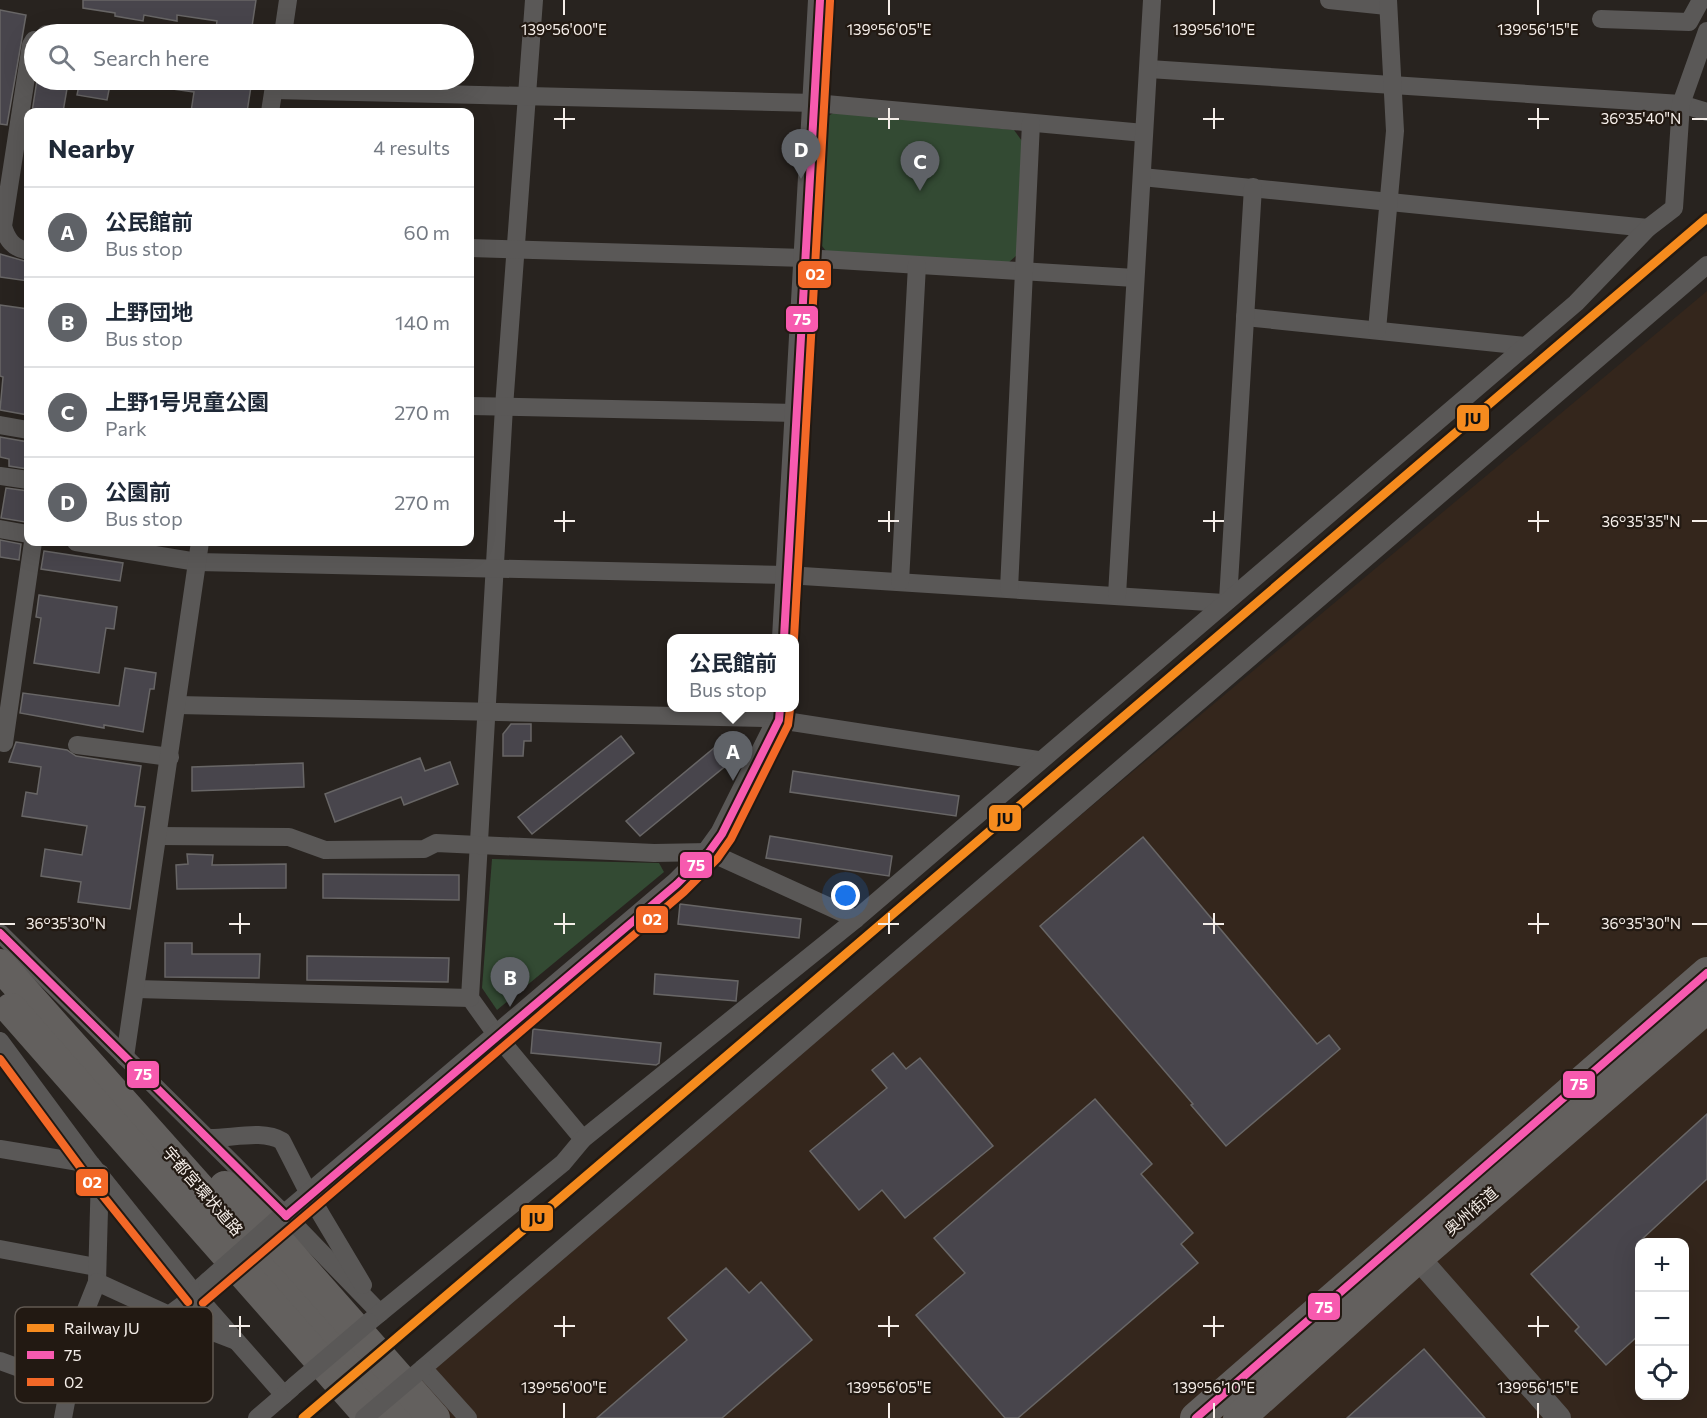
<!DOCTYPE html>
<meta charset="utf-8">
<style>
:root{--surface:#fff;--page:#f2f2f3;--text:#1f2937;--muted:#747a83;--line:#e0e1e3;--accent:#5f6267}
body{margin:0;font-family:Commissioner,"Noto Sans JP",sans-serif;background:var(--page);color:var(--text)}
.controls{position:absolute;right:18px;bottom:18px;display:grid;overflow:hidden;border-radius:12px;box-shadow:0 6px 24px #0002}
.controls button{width:54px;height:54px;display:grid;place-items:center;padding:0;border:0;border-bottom:2px solid var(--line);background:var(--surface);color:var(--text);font:30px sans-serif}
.you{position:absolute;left:846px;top:896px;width:21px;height:21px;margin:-15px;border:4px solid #fff;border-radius:50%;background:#1a73e8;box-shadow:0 0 0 9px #1a73e833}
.badge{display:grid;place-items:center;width:39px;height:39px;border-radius:50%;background:var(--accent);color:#fff;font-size:20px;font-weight:700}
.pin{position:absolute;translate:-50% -50px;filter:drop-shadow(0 2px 3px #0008)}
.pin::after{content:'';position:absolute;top:32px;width:21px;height:18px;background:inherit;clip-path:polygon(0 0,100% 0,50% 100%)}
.popup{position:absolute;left:667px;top:634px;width:132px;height:78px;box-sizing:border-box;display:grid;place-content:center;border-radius:12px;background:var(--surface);filter:drop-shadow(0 2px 4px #0005);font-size:20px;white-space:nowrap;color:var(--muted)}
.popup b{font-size:22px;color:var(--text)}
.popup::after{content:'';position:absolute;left:50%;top:100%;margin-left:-12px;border:12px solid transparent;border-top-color:var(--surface)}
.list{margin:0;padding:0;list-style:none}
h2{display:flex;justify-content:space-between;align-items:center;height:78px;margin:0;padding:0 24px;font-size:26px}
h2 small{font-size:20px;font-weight:400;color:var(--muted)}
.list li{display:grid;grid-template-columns:39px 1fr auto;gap:18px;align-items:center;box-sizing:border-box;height:90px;padding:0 24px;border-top:2px solid var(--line)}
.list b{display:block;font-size:22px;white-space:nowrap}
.list p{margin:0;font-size:20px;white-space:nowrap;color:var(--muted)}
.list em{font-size:20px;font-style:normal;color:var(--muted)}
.icon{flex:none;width:33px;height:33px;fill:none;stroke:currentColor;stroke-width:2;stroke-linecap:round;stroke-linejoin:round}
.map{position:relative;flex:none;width:1707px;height:1418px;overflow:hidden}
.search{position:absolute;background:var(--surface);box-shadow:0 6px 24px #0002;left:24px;top:24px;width:450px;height:66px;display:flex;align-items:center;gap:15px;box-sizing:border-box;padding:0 21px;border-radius:33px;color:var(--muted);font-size:22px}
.panel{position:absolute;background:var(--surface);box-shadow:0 6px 24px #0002;left:24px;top:108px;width:450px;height:438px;border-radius:12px}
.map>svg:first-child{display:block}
.built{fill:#34261c;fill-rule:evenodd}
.green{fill:#334a33}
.building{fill:#48454c;stroke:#686666;stroke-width:1.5}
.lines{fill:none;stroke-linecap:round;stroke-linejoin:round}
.minor{stroke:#5a5857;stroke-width:18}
.tertiary{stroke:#5a5857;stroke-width:24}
.trunk{stroke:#63605e;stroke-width:32}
.minor-bridge{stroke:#5a5857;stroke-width:18}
.tertiary-bridge{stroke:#5a5857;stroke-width:24}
.bus-1-casing{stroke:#221912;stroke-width:12}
.bus-2-casing{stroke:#221912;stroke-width:12}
.bus-1{stroke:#f75aaf;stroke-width:8}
.bus-2{stroke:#f36827;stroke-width:8}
.rail-1-casing{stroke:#221912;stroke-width:14}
.rail-1{stroke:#f68b1e;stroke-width:9}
.ticks{fill:none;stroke:#f5eee9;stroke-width:2}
.labels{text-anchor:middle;stroke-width:4.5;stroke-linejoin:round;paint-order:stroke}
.street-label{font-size:16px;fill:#f5eee9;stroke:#221912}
.key{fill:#221912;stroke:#615952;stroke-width:1.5}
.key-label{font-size:16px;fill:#f5eee9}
.ticks-label{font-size:15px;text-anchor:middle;fill:#f5eee9;stroke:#221912;stroke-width:4.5;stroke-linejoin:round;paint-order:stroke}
.line-badge{stroke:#221912;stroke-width:2}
.badge-label{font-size:16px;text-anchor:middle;font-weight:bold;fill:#fff}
.pale-badge-label{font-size:16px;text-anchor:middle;font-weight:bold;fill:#111}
</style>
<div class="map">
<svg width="1707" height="1418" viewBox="0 0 1707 1418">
<rect width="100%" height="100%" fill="#28231f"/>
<path class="built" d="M1707 291V1418H361L1167 743ZM1640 1242H1684V1396H1640Z"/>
<g class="green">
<polygon points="835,112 1014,130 1022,141 1017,255 1008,263 826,251 818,241 823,119"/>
<polygon points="492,859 659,863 664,872 497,1010 482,988"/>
</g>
<g class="building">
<polygon points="83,0 256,0 251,33 216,28 217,21 177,15 177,21 144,15 143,21 115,16 115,13 83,8"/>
<polygon points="0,10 26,15 7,125 0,124"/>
<polygon points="37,80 68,83 63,112 32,112"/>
<polygon points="80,80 111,80 107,100 77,95"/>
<polygon points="166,80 252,80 247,112 191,112 194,92 166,88"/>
<polygon points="0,254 28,262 28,281 0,277"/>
<polygon points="0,305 28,309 28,415 0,410 3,377 0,376"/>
<polygon points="0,437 28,442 28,469 9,466 9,459 0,457"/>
<polygon points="6,488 28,491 28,517 26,517 25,522 1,518"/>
<polygon points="0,540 21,544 19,560 0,557"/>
<polygon points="44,551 123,563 120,581 41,569"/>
<polygon points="39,595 117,607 114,629 106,628 99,673 34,663 41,618 36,617"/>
<polygon points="125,668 156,673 154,689 150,689 143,732 104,725 104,728 20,713 23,693 119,706"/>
<polygon points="511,724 531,724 531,741 524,741 523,756 503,756 503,734"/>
<polygon points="621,736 634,753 532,834 518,817"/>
<polygon points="726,738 739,755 640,836 626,821"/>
<polygon points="16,742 67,750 76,756 141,766 135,806 145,807 130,909 78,902 81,882 41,876 45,849 82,855 87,826 22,816 26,792 37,794 41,767 9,762"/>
<polygon points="420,758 425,771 450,762 458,784 404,805 401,797 335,822 325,794"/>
<polygon points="303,763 304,787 192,791 192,767"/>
<polygon points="793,771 959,796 956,816 790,792"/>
<polygon points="770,836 892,856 889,876 766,858"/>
<polygon points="1143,837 1317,1044 1329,1035 1340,1049 1226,1146 1191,1105 1193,1104 1040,926"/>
<polygon points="187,854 213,855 212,865 286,864 286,888 177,889 176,865 188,864"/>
<polygon points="323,874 459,875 459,900 323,898"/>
<polygon points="680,904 801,919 799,938 678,924"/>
<polygon points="165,943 192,943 192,954 260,954 259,978 165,977"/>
<polygon points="307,956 449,958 448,982 307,980"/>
<polygon points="655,974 738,981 736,1001 654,994"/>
<polygon points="533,1029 661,1043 659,1063 656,1065 531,1053"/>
<polygon points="893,1053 906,1069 920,1058 993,1146 905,1218 882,1190 859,1210 810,1151 887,1088 872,1070"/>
<polygon points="1095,1099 1152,1164 1141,1174 1193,1233 1181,1244 1198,1263 1018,1418 1005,1418 916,1315 965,1273 934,1238"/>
<polygon points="1707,1114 1707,1179 1640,1241 1640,1334 1606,1365 1575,1331 1579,1327 1531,1274"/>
<polygon points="726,1268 749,1293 761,1282 812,1340 722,1418 597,1418 687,1340 668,1318"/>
<polygon points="1424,1349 1485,1418 1347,1418"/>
</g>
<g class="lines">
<g class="minor">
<polyline points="534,0 504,407 470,998 498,1037 583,1139"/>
<polyline points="1329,0 1387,6"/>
<polyline points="1601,19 1689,22 1701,0"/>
<polyline points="46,34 51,34"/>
<polyline points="283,34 288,0"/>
<polyline points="1149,69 1681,104 1707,112"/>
<polyline points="274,90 815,103 1144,133"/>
<polyline points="270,112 275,80"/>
<polyline points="1142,177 1648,228"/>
<polyline points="470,248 805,258 1135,278"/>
<path d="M28 251C13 248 7 240 3 226L31 45 34 40"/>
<polyline points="1245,317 1526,346"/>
<polyline points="1377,330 1395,131 1388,0"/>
<polyline points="470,406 796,413"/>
<polyline points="0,425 28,430"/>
<polyline points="0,476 28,480"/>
<polyline points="0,529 28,534"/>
<polyline points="76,542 197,562 787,575 1224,603 1228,600"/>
<polyline points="900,582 917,265"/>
<polyline points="1009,589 1031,123"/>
<polyline points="1117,595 1152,0"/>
<polyline points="1228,600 1253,187"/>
<polyline points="178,705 766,718 1038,760"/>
<polyline points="0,742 4,743 33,542"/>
<polyline points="77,745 170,757"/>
<polyline points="158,836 289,837 325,850 424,849 436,843 654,853 709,852 856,919"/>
<polyline points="0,933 286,1216 380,1313"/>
<polyline points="136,989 470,998"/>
<polyline points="0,1041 91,1164 196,1295 284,1395"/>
<polyline points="125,1057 200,542"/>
<path d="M207 1138C230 1139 262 1129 282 1141L310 1196 363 1285"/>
<polyline points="0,1149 91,1164"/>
<polyline points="0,1249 96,1267"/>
<polyline points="97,1282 100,1173"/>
<polyline points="169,1315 234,1340"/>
<polyline points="369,1322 563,1163 583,1139 856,919 1576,303 1648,228 1674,208 1681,104 1707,31"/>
<polyline points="0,1361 69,1386 85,1312 97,1282 169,1315 196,1295"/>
<polyline points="63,1418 69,1386"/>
<polyline points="257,1418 292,1388"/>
<polyline points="468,1418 423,1368 1707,265"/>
</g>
<g class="tertiary">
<polyline points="784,638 820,0"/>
<polyline points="280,1221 677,884 709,852 722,834 779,720 780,708"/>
<polyline points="1406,1244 1559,1418"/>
<polyline points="196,1295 210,1283"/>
</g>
<g class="trunk">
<polyline points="0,965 404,1418"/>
<polyline points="11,1009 371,1418"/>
<polyline points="225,1187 259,1220 434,1418"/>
<polyline points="1196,1418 1707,973"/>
<polyline points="1239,1418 1418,1257 1707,1007"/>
</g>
<g class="minor-bridge">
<polyline points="294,1386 369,1322"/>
<polyline points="364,1418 423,1368"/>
</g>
<polyline class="tertiary-bridge" points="210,1283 280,1221"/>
<g class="bus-1-casing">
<g id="bus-1">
<polyline points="784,638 820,0"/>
<polyline points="0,933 286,1216"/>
<polyline points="286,1216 677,884 709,852 722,834 779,720 780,708"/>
<polyline points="1196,1418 1707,973"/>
</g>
</g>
<g class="bus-2-casing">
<g id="bus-2">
<polyline points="794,638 830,1"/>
<polyline points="0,1059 83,1171 188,1302"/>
<polyline points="203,1303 684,892 717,859 731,839 788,725 790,709"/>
</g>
</g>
<use href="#bus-1" class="bus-1"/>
<use href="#bus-2" class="bus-2"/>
<g class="rail-1-casing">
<polyline id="rail-1" points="303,1418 1707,218"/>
</g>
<use href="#rail-1" class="rail-1"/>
</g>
<path class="ticks" d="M564 0V15M889 0V15M1214 0V15M1538 0V15M564 108V129M889 108V129M1214 108V129M1538 108V129M554 119H575M878 119H899M1203 119H1224M1528 119H1549M1692 119H1707M564 511V532M889 511V532M1214 511V532M1538 511V532M554 521H575M878 521H899M1203 521H1224M1528 521H1549M1692 521H1707M240 913V934M564 913V934M889 913V934M1214 913V934M1538 913V934M0 924H15M229 924H250M554 924H575M878 924H899M1203 924H1224M1528 924H1549M1692 924H1707M240 1316V1337M564 1316V1337M889 1316V1337M1214 1316V1337M1538 1316V1337M229 1326H250M554 1326H575M878 1326H899M1203 1326H1224M1528 1326H1549M564 1403V1418M889 1403V1418M1214 1403V1418M1538 1403V1418"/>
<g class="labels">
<g class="street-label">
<text transform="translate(203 1191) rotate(49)" y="6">宇都宮環状道路</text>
<text transform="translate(1471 1211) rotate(-41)" y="6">奥州街道</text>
</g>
</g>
<rect x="15" y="1307" width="198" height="96" rx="9" class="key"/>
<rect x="27" y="1324" width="27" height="8" fill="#f68b1e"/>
<rect x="27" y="1351" width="27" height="8" fill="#f75aaf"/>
<rect x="27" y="1378" width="27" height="8" fill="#f36827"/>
<g class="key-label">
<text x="64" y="1334">Railway JU</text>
<text x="64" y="1361">75</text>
<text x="64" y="1388">02</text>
</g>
<g class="ticks-label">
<text x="564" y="35">139°56'00"E</text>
<text x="889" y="35">139°56'05"E</text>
<text x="1214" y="35">139°56'10"E</text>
<text x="1538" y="35">139°56'15"E</text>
<text x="1641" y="124">36°35'40"N</text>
<text x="1641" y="527">36°35'35"N</text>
<text x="66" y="929">36°35'30"N</text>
<text x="1641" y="929">36°35'30"N</text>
<text x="564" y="1393">139°56'00"E</text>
<text x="889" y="1393">139°56'05"E</text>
<text x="1214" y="1393">139°56'10"E</text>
<text x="1538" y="1393">139°56'15"E</text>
</g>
<g class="line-badge">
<rect x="797" y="260" width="35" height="29" rx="6" fill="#f36827"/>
<rect x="785" y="305" width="34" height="28" rx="6" fill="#f75aaf"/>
<rect x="1456" y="404" width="34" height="28" rx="6" fill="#f68b1e"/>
<rect x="988" y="804" width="34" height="28" rx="6" fill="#f68b1e"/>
<rect x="679" y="851" width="34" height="28" rx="6" fill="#f75aaf"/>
<rect x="635" y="905" width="34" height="29" rx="6" fill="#f36827"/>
<rect x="126" y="1060" width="34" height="29" rx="6" fill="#f75aaf"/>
<rect x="1562" y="1070" width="34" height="29" rx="6" fill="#f75aaf"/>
<rect x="75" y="1168" width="34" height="29" rx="6" fill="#f36827"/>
<rect x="520" y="1204" width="34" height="28" rx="6" fill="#f68b1e"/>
<rect x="1307" y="1292" width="34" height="29" rx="6" fill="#f75aaf"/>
</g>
<g class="badge-label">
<text x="815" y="280">02</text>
<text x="802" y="325">75</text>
<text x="696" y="871">75</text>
<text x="652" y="925">02</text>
<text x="143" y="1080">75</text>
<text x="1579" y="1090">75</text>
<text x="92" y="1188">02</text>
<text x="1324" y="1313">75</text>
</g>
<g class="pale-badge-label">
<text x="1473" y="424">JU</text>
<text x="1005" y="824">JU</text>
<text x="537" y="1224">JU</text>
</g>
</svg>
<div class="controls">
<button>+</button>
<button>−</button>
<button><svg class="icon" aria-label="locate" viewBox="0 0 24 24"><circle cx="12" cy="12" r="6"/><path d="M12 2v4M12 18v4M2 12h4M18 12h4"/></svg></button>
</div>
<div class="you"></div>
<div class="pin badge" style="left:733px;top:781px">A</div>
<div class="popup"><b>公民館前</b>Bus stop</div>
<div class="pin badge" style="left:510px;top:1007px">B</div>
<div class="pin badge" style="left:920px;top:191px">C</div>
<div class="pin badge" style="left:801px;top:179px">D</div>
<div class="search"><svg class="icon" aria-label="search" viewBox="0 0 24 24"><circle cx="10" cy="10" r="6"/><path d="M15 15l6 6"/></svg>Search here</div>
<section class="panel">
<h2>Nearby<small>4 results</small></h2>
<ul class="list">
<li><span class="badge">A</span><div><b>公民館前</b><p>Bus stop</p></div><em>60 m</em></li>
<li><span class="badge">B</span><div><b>上野団地</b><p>Bus stop</p></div><em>140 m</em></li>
<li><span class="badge">C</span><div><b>上野1号児童公園</b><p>Park</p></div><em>270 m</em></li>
<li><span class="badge">D</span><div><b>公園前</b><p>Bus stop</p></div><em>270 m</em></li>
</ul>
</section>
</div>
